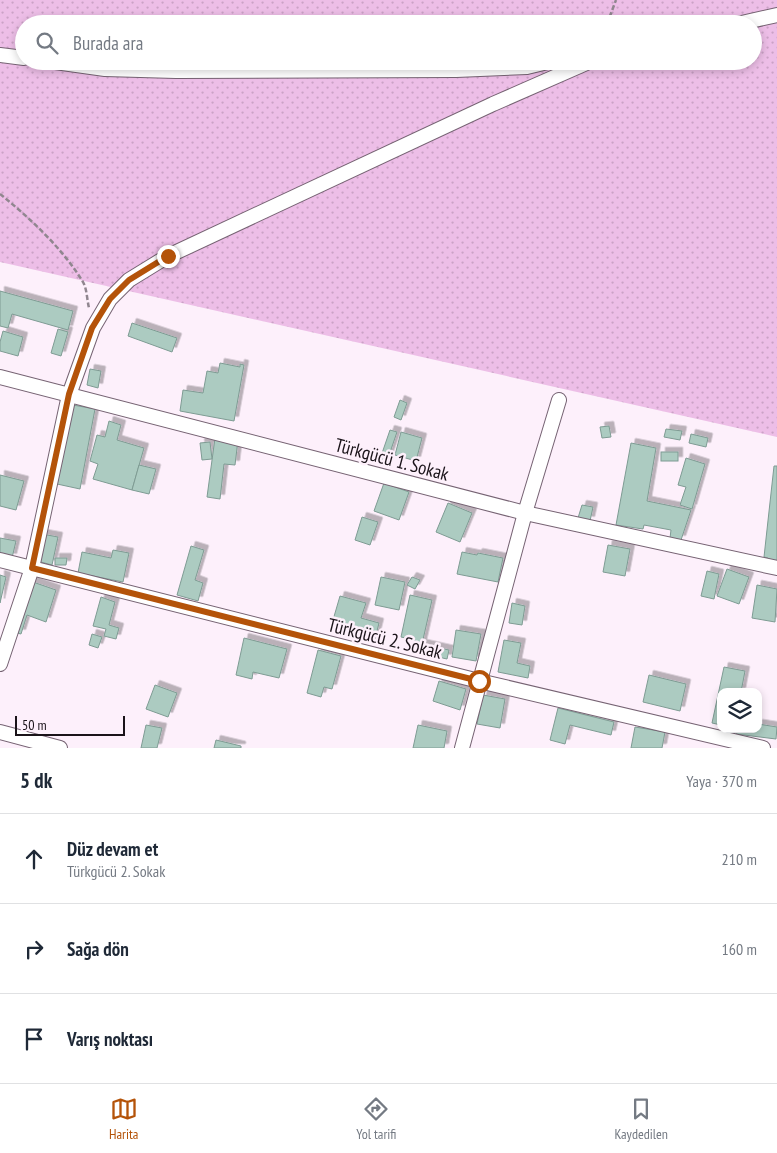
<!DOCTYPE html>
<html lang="tr">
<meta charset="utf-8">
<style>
:root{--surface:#fff;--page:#f6f6f7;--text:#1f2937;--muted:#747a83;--line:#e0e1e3;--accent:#b45309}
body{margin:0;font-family:"PT Sans Narrow",sans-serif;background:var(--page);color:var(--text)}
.controls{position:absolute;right:15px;bottom:15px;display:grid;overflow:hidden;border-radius:10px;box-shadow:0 2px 8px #0003}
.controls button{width:45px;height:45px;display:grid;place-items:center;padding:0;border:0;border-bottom:1px solid var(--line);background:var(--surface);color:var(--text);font:25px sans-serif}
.scale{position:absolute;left:15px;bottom:12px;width:110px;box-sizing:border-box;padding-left:5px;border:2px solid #1a1319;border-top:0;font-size:14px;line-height:18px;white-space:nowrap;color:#1a1319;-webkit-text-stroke:4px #fdf0fb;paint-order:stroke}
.stop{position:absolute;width:15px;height:15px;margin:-11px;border:4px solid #b45309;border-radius:50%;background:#fff}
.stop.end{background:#b45309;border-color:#fff;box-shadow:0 1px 5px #0008}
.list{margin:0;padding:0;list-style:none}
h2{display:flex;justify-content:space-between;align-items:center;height:65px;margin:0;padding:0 20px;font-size:21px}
h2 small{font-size:16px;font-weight:400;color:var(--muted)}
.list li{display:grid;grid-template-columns:32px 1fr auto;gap:15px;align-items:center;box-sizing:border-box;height:90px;padding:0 20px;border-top:1px solid var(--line)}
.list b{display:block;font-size:19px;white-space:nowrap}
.list p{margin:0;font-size:16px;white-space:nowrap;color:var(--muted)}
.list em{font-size:16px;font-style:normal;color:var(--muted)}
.icon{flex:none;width:28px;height:28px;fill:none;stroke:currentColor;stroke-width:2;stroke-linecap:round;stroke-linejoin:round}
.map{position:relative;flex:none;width:777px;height:748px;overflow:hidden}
.search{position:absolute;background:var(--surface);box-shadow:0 2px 8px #0003;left:15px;right:15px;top:15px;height:55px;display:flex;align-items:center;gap:12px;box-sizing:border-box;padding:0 18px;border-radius:28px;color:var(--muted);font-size:19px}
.sheet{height:335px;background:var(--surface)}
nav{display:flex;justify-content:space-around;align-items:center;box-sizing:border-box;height:70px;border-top:1px solid var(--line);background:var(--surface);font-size:14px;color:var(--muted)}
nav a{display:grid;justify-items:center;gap:2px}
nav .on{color:var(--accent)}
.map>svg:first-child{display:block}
.grass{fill:url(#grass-dots);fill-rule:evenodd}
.building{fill:#accbc1;stroke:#7e9b93;filter:url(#shadow)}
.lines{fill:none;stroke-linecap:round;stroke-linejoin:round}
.minor-casing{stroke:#766373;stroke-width:16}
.path{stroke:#90868f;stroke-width:2.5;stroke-dasharray:5 2.5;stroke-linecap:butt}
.minor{stroke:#fff;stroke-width:14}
.route{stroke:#b45309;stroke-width:6}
.labels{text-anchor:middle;stroke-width:5;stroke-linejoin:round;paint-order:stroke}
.street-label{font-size:19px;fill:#1a1319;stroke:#fdf0fb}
</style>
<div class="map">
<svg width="777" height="748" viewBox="0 0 777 748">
<defs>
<pattern id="grass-dots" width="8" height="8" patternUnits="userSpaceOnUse" patternTransform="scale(1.25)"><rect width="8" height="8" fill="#edbee7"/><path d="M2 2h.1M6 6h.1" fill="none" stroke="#cba2c6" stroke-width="1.8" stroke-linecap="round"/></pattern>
<filter id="shadow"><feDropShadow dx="4.5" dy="-4.5" stdDeviation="0" flood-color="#0004"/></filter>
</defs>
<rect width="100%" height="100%" fill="#fdf0fb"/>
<path class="grass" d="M0 0H777V437L0 262ZM24 24H753V61H24Z"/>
<g class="building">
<polygon points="0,291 73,311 68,330 12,314 8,328 0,326"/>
<polygon points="132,323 177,338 172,352 128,336"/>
<polygon points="58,329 68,332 61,356 51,353"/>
<polygon points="3,331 23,337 18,356 0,351 0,342"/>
<polygon points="220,363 240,367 240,364 244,365 234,421 180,411 183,390 203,393 207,371 218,373"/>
<polygon points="90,369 101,371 98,388 87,385"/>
<polygon points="400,400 407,403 401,420 394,417"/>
<polygon points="73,405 95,409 80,489 57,484"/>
<polygon points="109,421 121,425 117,440 144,448 132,490 93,479 98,464 90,461 97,435 105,437"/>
<polygon points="609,426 611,437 602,438 600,427"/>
<polygon points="666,429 682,431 680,440 664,437"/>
<polygon points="390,430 397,432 386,464 379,462"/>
<polygon points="401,432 422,438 416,461 395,455"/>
<polygon points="691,434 708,438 706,447 689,443"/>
<polygon points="215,438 238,440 235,465 224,464 220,499 207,497"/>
<polygon points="210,442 212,459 202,460 200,443"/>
<polygon points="631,443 656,448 647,501 691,510 681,540 670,538 671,530 644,525 643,529 616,525"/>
<rect x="661" y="452" width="17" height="9"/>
<polygon points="686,458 705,464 692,509 680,505 686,487 678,485"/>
<polygon points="139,465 156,469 149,494 132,490"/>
<polygon points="774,466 777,466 777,561 768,560 768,558 764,557"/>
<polygon points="0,475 24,481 16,510 0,506"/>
<polygon points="384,483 409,492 399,520 374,511"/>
<polygon points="448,503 472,513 460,542 436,532"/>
<polygon points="582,505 593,507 590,521 578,518"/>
<polygon points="362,517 378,522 370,545 355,540"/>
<polygon points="42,534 58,537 52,565 37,561"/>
<polygon points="0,538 16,541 12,558 0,555"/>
<polygon points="608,545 630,549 625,576 603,572"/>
<polygon points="191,546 204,550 195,580 203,583 198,601 177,595"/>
<polygon points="113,550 129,553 123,582 78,573 82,552 111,558"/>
<polygon points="462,552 477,555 478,553 503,558 498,582 457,574"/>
<polygon points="55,558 67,558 66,565 55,565"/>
<polygon points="727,569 749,577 739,604 717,596"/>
<polygon points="707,571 719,574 714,599 701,596"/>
<polygon points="0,575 6,577 0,603"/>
<polygon points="381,577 405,582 399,610 375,605"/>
<polygon points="412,577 420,580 415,589 407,585"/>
<polygon points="30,581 56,590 46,622 27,615 21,634 13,632"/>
<polygon points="757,585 777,589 775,622 752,618"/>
<polygon points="410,595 432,600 422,644 449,650 447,659 412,651 415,640 401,637"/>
<polygon points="340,596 366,603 361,618 379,623 374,643 345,635 348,624 333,620"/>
<polygon points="101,597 115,602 109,625 119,628 116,639 104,636 106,629 93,626"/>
<polygon points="512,603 525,606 522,625 509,623"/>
<polygon points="456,630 481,634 476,661 452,657"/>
<polygon points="92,634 102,637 98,648 89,645"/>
<polygon points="244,638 287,649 279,678 253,672 252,679 236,675"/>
<polygon points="504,640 521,643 517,663 530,666 528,678 498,672"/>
<polygon points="318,650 341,656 332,689 324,687 321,697 307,693"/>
<polygon points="724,667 745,671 741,692 721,692 721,725 712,723"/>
<polygon points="649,675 686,684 680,711 643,702"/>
<polygon points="439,681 466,689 460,710 433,701"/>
<polygon points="155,685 177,693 168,717 146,709"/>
<polygon points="483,695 505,699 500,728 477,724"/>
<polygon points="558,708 614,722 611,735 570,725 565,744 550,740"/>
<polygon points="758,724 777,727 776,739 736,734 737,729 758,729"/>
<polygon points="146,725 162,728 157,748 141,748"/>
<polygon points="418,725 447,731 444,748 413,748"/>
<polygon points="635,727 665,732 662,748 631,748"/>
<polygon points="216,740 241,746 241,748 214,748"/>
</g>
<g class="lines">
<g class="minor-casing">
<g id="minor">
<polyline points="737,24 777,15"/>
<polyline points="0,55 24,58"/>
<polyline points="48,61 105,69 176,71 456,70 527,67 552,61"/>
<polyline points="0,377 525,513 777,568"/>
<polyline points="0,560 479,681 763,748"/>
<polyline points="0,664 32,568 69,395 93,328 110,299 129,280 168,256 493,104 591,61"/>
<polyline points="0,732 60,748"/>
<polyline points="462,748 525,513 559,400"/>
</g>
</g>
<g class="path">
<polyline points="607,24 616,0"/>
<path d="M0 194C30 218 63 249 83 282 87 289 87 300 89 308"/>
</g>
<use href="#minor" class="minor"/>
</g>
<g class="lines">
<polyline class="route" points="168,256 129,280 110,299 92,328 69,394 32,568 479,681"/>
</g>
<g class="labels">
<g class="street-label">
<text transform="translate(392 459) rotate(15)" y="7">Türkgücü 1. Sokak</text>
<text transform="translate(385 638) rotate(14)" y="7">Türkgücü 2. Sokak</text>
</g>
</g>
</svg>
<div class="controls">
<button><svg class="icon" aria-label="layers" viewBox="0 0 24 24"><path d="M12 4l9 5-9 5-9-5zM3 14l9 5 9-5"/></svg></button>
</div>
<div class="scale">50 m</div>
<div class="stop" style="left:479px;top:681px"></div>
<div class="stop end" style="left:168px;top:256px"></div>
<div class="search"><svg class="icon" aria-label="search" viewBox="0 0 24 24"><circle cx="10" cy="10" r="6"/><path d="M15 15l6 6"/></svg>Burada ara</div>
</div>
<section class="sheet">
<h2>5 dk<small>Yaya · 370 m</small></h2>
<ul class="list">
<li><svg class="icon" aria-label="ahead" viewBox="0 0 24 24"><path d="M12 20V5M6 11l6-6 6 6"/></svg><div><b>Düz devam et</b><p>Türkgücü 2. Sokak</p></div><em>210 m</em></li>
<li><svg class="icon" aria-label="right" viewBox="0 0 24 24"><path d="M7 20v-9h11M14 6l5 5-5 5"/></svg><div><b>Sağa dön</b></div><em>160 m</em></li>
<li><svg class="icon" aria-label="arrive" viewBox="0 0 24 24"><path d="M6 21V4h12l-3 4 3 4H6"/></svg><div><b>Varış noktası</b></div></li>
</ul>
</section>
<nav>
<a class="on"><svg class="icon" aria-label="map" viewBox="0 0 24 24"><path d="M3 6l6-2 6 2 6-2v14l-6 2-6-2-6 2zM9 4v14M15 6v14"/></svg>Harita</a>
<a><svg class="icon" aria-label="directions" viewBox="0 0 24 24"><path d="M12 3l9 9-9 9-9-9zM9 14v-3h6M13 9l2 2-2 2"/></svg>Yol tarifi</a>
<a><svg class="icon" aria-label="saved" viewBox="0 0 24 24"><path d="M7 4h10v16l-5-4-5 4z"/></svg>Kaydedilen</a>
</nav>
